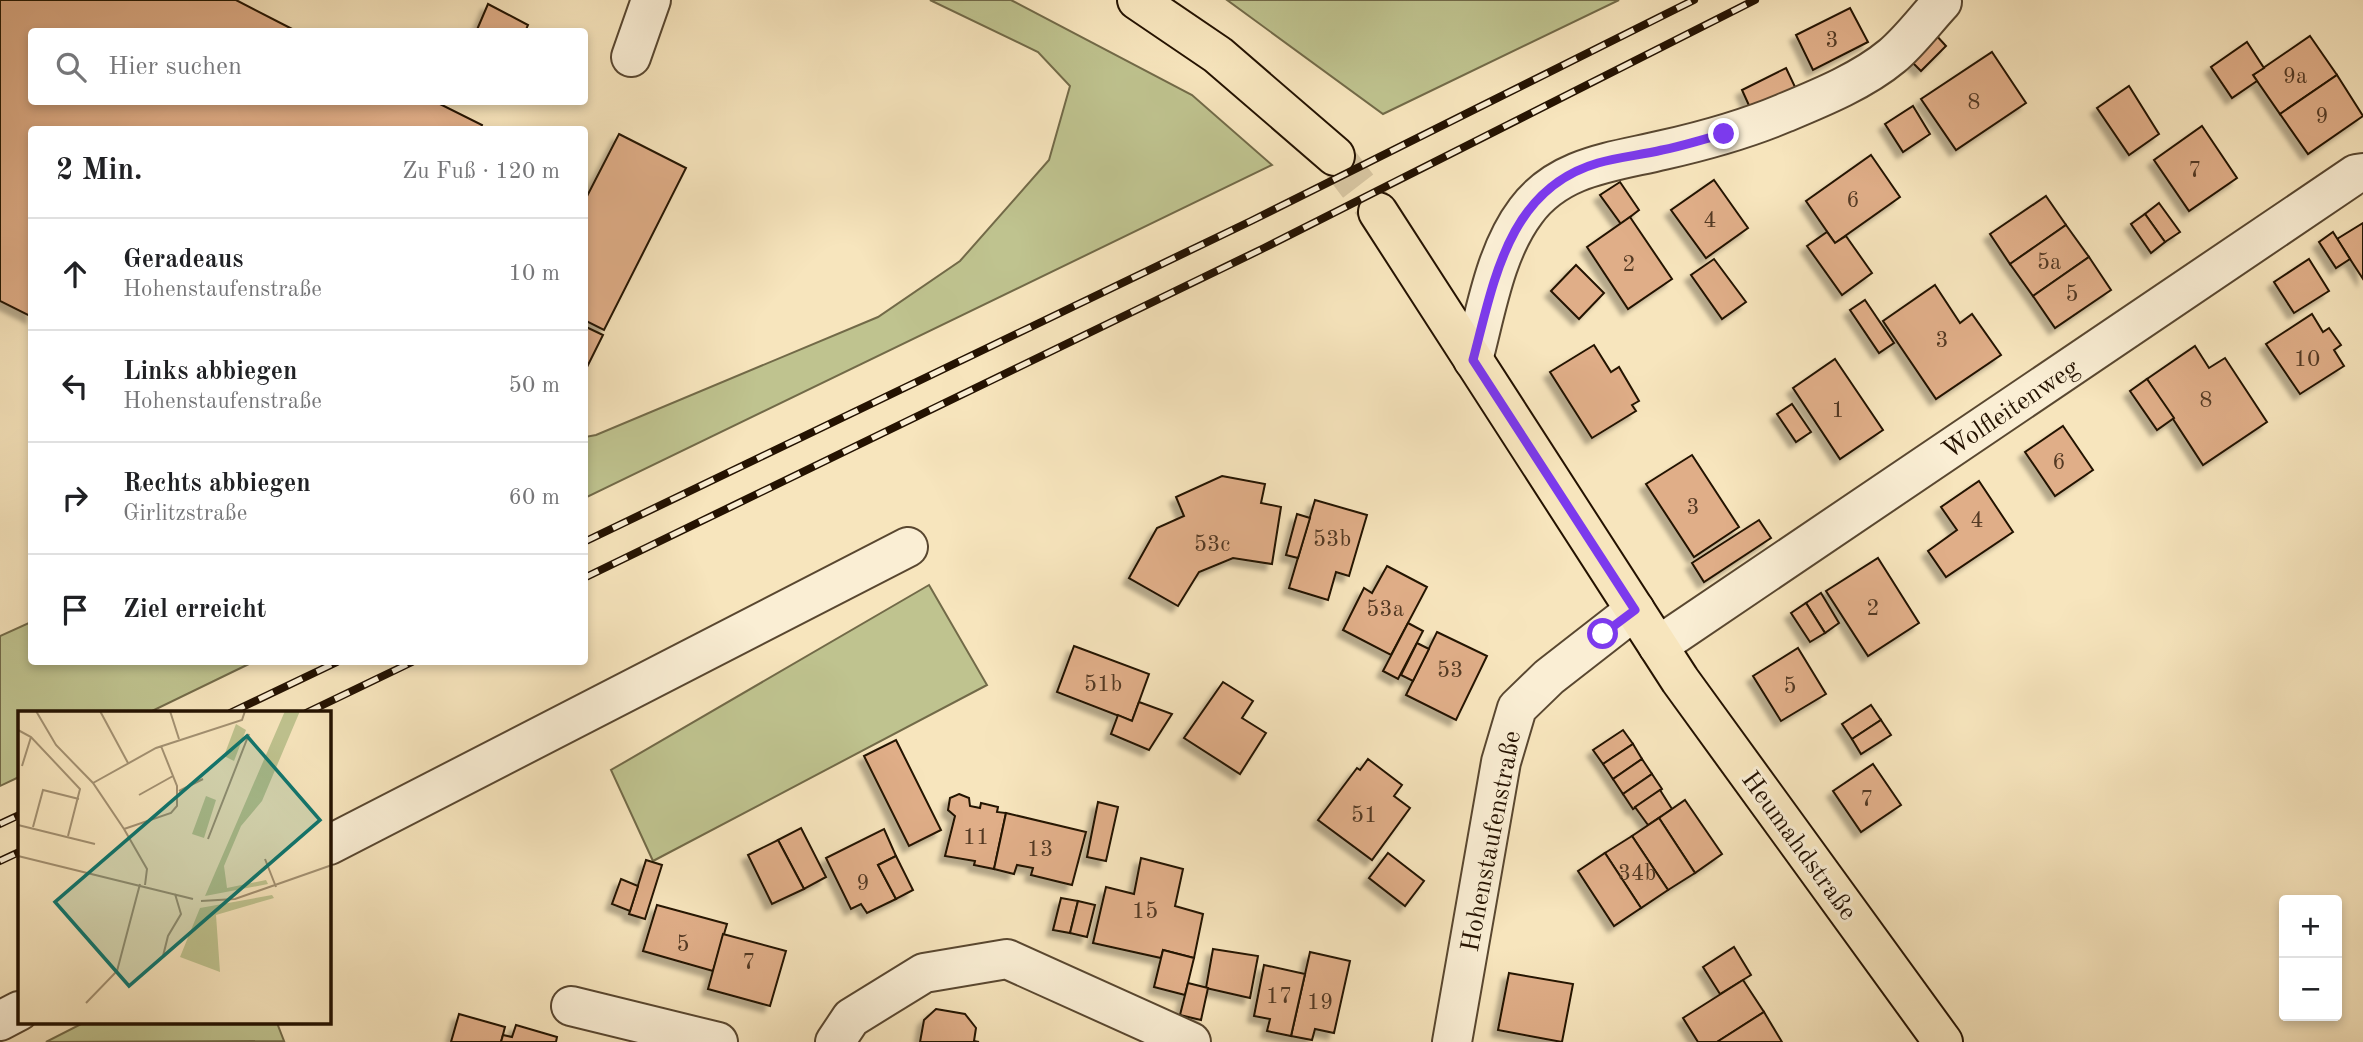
<!DOCTYPE html>
<html lang="de">
<meta charset="utf-8">
<style>
:root{--surface:#fff;--page:#f6f6f6;--text:#202124;--muted:#757577;--line:#e0e0e0}
body{margin:0;font-family:"Old Standard TT",serif;background:var(--page);color:var(--text)}
.controls{position:absolute;right:21px;bottom:21px;display:grid;overflow:hidden;border-radius:7px;box-shadow:0 4px 10px #0003}
.controls button{width:63px;height:63px;display:grid;place-items:center;padding:0;border:0;border-bottom:2px solid var(--line);background:var(--surface);color:var(--text);font:35px sans-serif}
.stop{position:absolute;width:21px;height:21px;margin:-16px;border:5px solid #7c3aed;border-radius:50%;background:#fff}
.stop.end{background:#7c3aed;border-color:#fff;box-shadow:0 2px 7px #0008}
.list{margin:0;padding:0;list-style:none}
h2{display:flex;justify-content:space-between;align-items:center;height:91px;margin:0;padding:0 28px;font-size:30px}
h2 small{font-size:23px;font-weight:400;color:var(--muted)}
.list li{display:grid;grid-template-columns:46px 1fr auto;gap:21px;align-items:center;box-sizing:border-box;height:112px;padding:0 28px;border-top:2px solid var(--line)}
.list b{display:block;font-size:26px;white-space:nowrap}
.list p{margin:0;font-size:23px;white-space:nowrap;color:var(--muted)}
.list em{font-size:23px;font-style:normal;color:var(--muted)}
.icon{flex:none;width:38px;height:38px;fill:none;stroke:currentColor;stroke-width:2;stroke-linecap:round;stroke-linejoin:round}
.map{position:relative;flex:none;width:2363px;height:1042px;overflow:hidden}
.search{position:absolute;background:var(--surface);box-shadow:0 4px 10px #0003;left:28px;top:28px;width:560px;height:77px;display:flex;align-items:center;gap:18px;box-sizing:border-box;padding:0 24px;border-radius:7px;color:var(--muted);font-size:26px}
.panel{position:absolute;background:var(--surface);box-shadow:0 4px 10px #0003;left:28px;top:126px;width:560px;height:539px;border-radius:7px}
.map>svg:first-child{display:block}
.green{fill:#bfc38f;stroke:#726a48;stroke-width:2}
.building{fill:#e0ae88;stroke:#241201;stroke-width:2;filter:url(#shadow)}
.lines{fill:none;stroke-linecap:round;stroke-linejoin:round}
.major-tunnel{stroke:#d7c5a1;stroke-width:38;stroke-dasharray:38 19;stroke-linecap:butt}
.minor-casing{stroke:#594730;stroke-width:42}
.major-casing{stroke:#241201;stroke-width:42}
.minor{stroke:#faeed4;stroke-width:38}
.major{stroke:#f7e5bd;stroke-width:38}
.rail-casing{stroke:#241201;stroke-width:8}
.rail{stroke:#faeed4;stroke-width:5;stroke-dasharray:16;stroke-linecap:butt}
.route{stroke:#7c3aed;stroke-width:9}
.labels{text-anchor:middle;stroke-width:6;stroke-linejoin:round;paint-order:stroke}
.number-label{font-size:23px;fill:#533923}
.street-label{font-size:26px;fill:#241201;stroke:#faeed4}
.inset-road{fill:none;stroke:#a39172;stroke-width:2}
.view{fill:#0f766e;fill-opacity:0.15;stroke:#0f766e;stroke-width:3.5}
.inset-edge{fill:none;stroke:#241201;stroke-width:3.5}
</style>
<div class="map">
<svg width="2363" height="1042" viewBox="0 0 2363 1042">
<defs>
<filter id="shadow"><feDropShadow dx="-6" dy="6" stdDeviation="2" flood-color="#0004"/></filter>
</defs>
<rect width="100%" height="100%" fill="#f7e5bd"/>
<filter id="stains"><feTurbulence type="fractalNoise" baseFrequency=".00286" numOctaves="4"/><feColorMatrix values="0 0 0 0 .2 0 0 0 0 .09 0 0 0 0 .02 0 0 0 .5 -.17"/></filter>
<radialGradient id="worn" r=".72"><stop offset=".6" stop-color="#630" stop-opacity="0"/><stop offset="1" stop-color="#630" stop-opacity=".3"/></radialGradient>
<g class="green">
<polygon points="930,0 1011,0 1192,95 1272,165 585,498 585,437 596,435 878,317 960,261 1049,160 1070,86 1038,52"/>
<polygon points="1227,0 1619,0 1383,114"/>
<polygon points="929,585 987,685 653,861 611,770"/>
<polygon points="31,622 32,662 253,662 148,713 19,713 19,777 0,786 0,636"/>
<polygon points="83,1023 277,1023 284,1041 46,1042"/>
</g>
<g class="building">
<polygon points="0,0 236,0 298,32 32,32 32,102 436,102 482,125 480,130 32,130 32,317 0,301"/>
<polygon points="488,4 528,25 525,32 476,32"/>
<polygon points="1850,8 1868,42 1813,70 1796,35"/>
<polygon points="1935,34 1946,46 1921,71 1910,60"/>
<polygon points="2310,36 2337,75 2280,114 2253,75"/>
<polygon points="2247,42 2264,68 2253,75 2257,81 2232,98 2211,67"/>
<polygon points="1992,52 2026,103 1956,150 1921,99"/>
<polygon points="1786,68 1796,89 1752,112 1742,90"/>
<polygon points="2337,75 2363,116 2308,154 2280,114"/>
<polygon points="2129,86 2159,134 2129,155 2097,108"/>
<polygon points="1913,106 1930,134 1903,152 1885,124"/>
<polygon points="2202,126 2237,178 2189,211 2154,160"/>
<polygon points="619,134 686,168 604,330 584,320 584,202"/>
<polygon points="1871,155 1900,197 1835,243 1806,201"/>
<polygon points="1714,180 1748,228 1706,258 1671,210"/>
<polygon points="1620,182 1639,210 1621,224 1600,195"/>
<polygon points="2046,196 2066,225 2010,264 1990,234"/>
<polygon points="2159,203 2180,232 2165,242 2145,214"/>
<polygon points="2145,214 2165,242 2151,253 2131,224"/>
<polygon points="1630,217 1672,279 1628,309 1587,247"/>
<polygon points="2363,223 2363,279 2337,239"/>
<polygon points="2066,225 2089,257 2033,296 2010,264"/>
<polygon points="1827,232 1835,243 1846,236 1872,273 1842,295 1807,246"/>
<polygon points="2333,232 2350,259 2336,268 2319,242"/>
<polygon points="2089,257 2111,290 2055,328 2033,296"/>
<polygon points="1714,259 1746,302 1722,319 1691,275"/>
<polygon points="2309,259 2329,291 2294,313 2274,282"/>
<polygon points="1576,265 1604,293 1579,319 1551,291"/>
<polygon points="1935,285 1960,323 1972,314 2001,355 1936,399 1883,321"/>
<polygon points="1865,300 1894,343 1879,353 1850,310"/>
<polygon points="2312,314 2323,332 2329,328 2341,345 2334,350 2344,366 2300,394 2266,344"/>
<polygon points="584,326 603,335 584,373"/>
<polygon points="1594,345 1611,372 1619,367 1639,401 1632,405 1636,411 1592,438 1550,372"/>
<polygon points="2195,346 2209,368 2225,358 2267,422 2203,465 2147,379"/>
<polygon points="1835,359 1883,430 1840,459 1793,388"/>
<polygon points="2147,379 2174,418 2157,430 2130,391"/>
<polygon points="1792,404 1811,432 1796,442 1777,414"/>
<polygon points="2063,426 2093,470 2055,496 2025,452"/>
<polygon points="1692,455 1739,527 1694,557 1646,484"/>
<polygon points="1222,476 1265,484 1261,503 1281,507 1272,564 1233,558 1199,572 1178,606 1129,578 1157,528 1184,516 1176,497"/>
<polygon points="1979,481 2013,532 1946,577 1928,551 1957,530 1941,507"/>
<polygon points="1315,500 1367,515 1349,576 1336,572 1328,600 1289,588"/>
<polygon points="1297,514 1310,518 1298,558 1286,555"/>
<polygon points="1759,520 1771,538 1704,582 1692,563"/>
<polygon points="1878,558 1919,623 1868,656 1826,591"/>
<polygon points="1387,566 1427,587 1391,655 1343,630 1364,588 1372,593"/>
<polygon points="1821,593 1839,623 1825,633 1806,603"/>
<polygon points="1806,603 1825,633 1810,642 1791,613"/>
<polygon points="1408,623 1423,631 1398,679 1383,671"/>
<polygon points="1437,632 1487,656 1456,720 1406,695"/>
<polygon points="1417,643 1429,649 1413,681 1401,675"/>
<polygon points="1074,646 1149,674 1132,721 1057,692"/>
<polygon points="1798,648 1826,694 1781,721 1753,676"/>
<polygon points="1223,682 1253,701 1242,718 1266,733 1240,774 1184,738"/>
<polygon points="1139,702 1172,714 1149,750 1111,734 1118,715 1132,721"/>
<polygon points="1871,705 1881,720 1852,739 1842,724"/>
<polygon points="1881,720 1891,735 1861,754 1852,739"/>
<polygon points="1623,730 1633,744 1603,764 1593,750"/>
<polygon points="896,740 941,830 909,846 864,756"/>
<polygon points="1633,744 1642,759 1613,779 1603,764"/>
<polygon points="1368,759 1402,785 1394,796 1410,808 1372,860 1318,820 1357,768 1360,770"/>
<polygon points="1642,759 1652,774 1623,794 1613,779"/>
<polygon points="1873,764 1901,805 1861,832 1833,791"/>
<polygon points="1652,774 1662,789 1633,809 1623,794"/>
<polygon points="1660,790 1672,809 1648,825 1635,807"/>
<polygon points="959,794 969,798 970,806 980,808 981,803 998,807 997,812 1006,813 994,869 974,865 975,861 945,856 955,816 948,810 950,798"/>
<polygon points="1685,800 1722,854 1695,873 1659,818"/>
<polygon points="1098,802 1118,807 1106,861 1087,857"/>
<polygon points="1006,813 1086,832 1072,885 1031,875 1033,868 1017,865 1014,874 994,869"/>
<polygon points="1659,818 1695,873 1668,890 1632,836"/>
<polygon points="801,828 826,877 804,889 778,840"/>
<polygon points="884,829 896,856 878,865 896,899 867,913 861,904 851,909 826,858"/>
<polygon points="1632,836 1668,890 1641,908 1605,853"/>
<polygon points="778,840 804,889 772,904 748,855"/>
<polygon points="1388,853 1424,881 1405,906 1369,878"/>
<polygon points="1605,853 1641,908 1614,926 1578,871"/>
<polygon points="896,856 913,890 896,899 878,865"/>
<polygon points="1141,858 1183,869 1175,906 1203,914 1194,958 1163,950 1161,958 1093,943 1106,887 1134,894"/>
<polygon points="646,860 662,865 645,919 629,914"/>
<polygon points="621,879 638,886 630,911 612,904"/>
<polygon points="1061,898 1078,901 1070,933 1053,930"/>
<polygon points="1078,901 1095,905 1087,937 1070,933"/>
<polygon points="657,905 727,924 713,971 643,951"/>
<polygon points="723,934 786,951 770,1006 708,989"/>
<polygon points="1734,947 1751,975 1720,994 1703,967"/>
<polygon points="1213,949 1258,956 1250,998 1206,988"/>
<polygon points="1163,950 1194,958 1185,995 1154,987"/>
<polygon points="1310,952 1350,961 1334,1033 1315,1029 1312,1040 1291,1036"/>
<polygon points="1264,965 1305,974 1291,1036 1267,1031 1270,1019 1254,1016"/>
<polygon points="1509,973 1573,984 1562,1042 1498,1030"/>
<polygon points="1743,980 1764,1012 1717,1042 1698,1042 1683,1018"/>
<polygon points="1188,983 1208,988 1201,1020 1180,1015"/>
<polygon points="936,1009 965,1014 976,1028 974,1041 979,1042 920,1042 924,1020"/>
<polygon points="1764,1012 1782,1042 1717,1042"/>
<polygon points="459,1014 505,1027 501,1042 451,1042"/>
<polygon points="516,1025 557,1037 556,1042 501,1042 503,1035 512,1037"/>
</g>
<g class="lines">
<polyline class="major-tunnel" points="1335,156 1378,212"/>
<g class="minor-casing">
<g id="minor">
<polyline points="631,57 651,0"/>
<path d="M1473 360C1486 311 1495 252 1526 211 1559 166 1613 162 1663 150 1703 141 1746 129 1784 113 1820 98 1862 81 1892 56 1910 41 1926 19 1942 2"/>
<polyline points="1658,646 2356,174 2363,173"/>
<polyline points="329,845 908,547"/>
<polyline points="571,1006 718,1042"/>
<polyline points="0,1021 19,1011"/>
<polyline points="835,1042 851,1018 924,973 1007,959 1191,1042"/>
<polyline points="1452,1042 1501,762 1517,708 1549,677 1635,610"/>
</g>
</g>
<g class="major-casing">
<g id="major">
<polyline points="1137,0 1218,55 1335,156"/>
<polyline points="1378,212 1680,680 1943,1042"/>
</g>
</g>
<use href="#minor" class="minor"/>
<use href="#major" class="major"/>
<g class="rail-casing">
<g id="rail">
<polyline points="584,542 1251,221 1694,0"/>
<polyline points="584,578 1264,248 1755,0"/>
<polyline points="230,713 337,662"/>
<polyline points="306,713 412,662"/>
<polyline points="0,824 19,815"/>
<polyline points="0,861 19,852"/>
</g>
</g>
<use href="#rail" class="rail"/>
</g>
<g class="lines">
<path class="route" d="M1603 634 1635 610 1473 360C1494 281 1508 189 1598 163 1619 157 1641 155 1662 150 1683 146 1703 139 1724 134"/>
</g>
<g class="labels">
<g class="number-label">
<text x="1832" y="47">3</text>
<text x="2295" y="83">9a</text>
<text x="1974" y="109">8</text>
<text x="2322" y="123">9</text>
<text x="2195" y="177">7</text>
<text x="1853" y="207">6</text>
<text x="1710" y="227">4</text>
<text x="2049" y="269">5a</text>
<text x="1629" y="271">2</text>
<text x="2072" y="301">5</text>
<text x="1942" y="347">3</text>
<text x="2307" y="366">10</text>
<text x="2206" y="407">8</text>
<text x="1838" y="417">1</text>
<text x="2059" y="469">6</text>
<text x="1693" y="514">3</text>
<text x="1977" y="527">4</text>
<text x="1332" y="546">53b</text>
<text x="1212" y="551">53c</text>
<text x="1873" y="615">2</text>
<text x="1385" y="616">53a</text>
<text x="1450" y="677">53</text>
<text x="1103" y="691">51b</text>
<text x="1790" y="693">5</text>
<text x="1867" y="806">7</text>
<text x="1364" y="822">51</text>
<text x="976" y="844">11</text>
<text x="1040" y="856">13</text>
<text x="1637" y="880">34b</text>
<text x="863" y="890">9</text>
<text x="1145" y="918">15</text>
<text x="683" y="951">5</text>
<text x="749" y="969">7</text>
<text x="1279" y="1003">17</text>
<text x="1320" y="1009">19</text>
</g>
<g class="street-label">
<text transform="translate(2010 408) rotate(-34)" y="9">Wolfleitenweg</text>
<text transform="translate(1490 841) rotate(-79)" y="9">Hohenstaufenstraße</text>
<text transform="translate(1800 845) rotate(54)" y="9">Heumahdstraße</text>
</g>
</g>
<g transform="translate(18 711)">
<rect width="313" height="313" fill="#f7e5bd"/>
<path d="M267 0H282L244 90 223 115 206 155 209 177 248 169 250 173 187 185ZM218 13 228 19 216 50 206 45ZM188 85 198 89 186 127 174 123ZM254 184 256 187 198 204 202 261 162 246 182 197Z" fill="#bfc38f"/>
<path class="inset-road" d="M18 0 38 34 75 72 106 118 129 158 127 174M82 0 110 52M152 0 161 28M0 19 13 26 62 78 50 125M4 55 13 26M75 72 138 37 224 9 227 0M161 80 185 68M121 84 155 65M0 114 77 133M15 116 25 79 61 88M106 118 153 102 159 95V75L143 35M190 128 231 23M0 145 175 188M247 148 258 176M183 190 217 188 314 154M145 245 150 225 163 203 157 183M68 292 99 260 122 173"/>
<path class="view" d="M229 25 302 109 111 275 37 191Z"/>
<rect width="313" height="313" class="inset-edge"/>
</g>
<rect width="100%" height="100%" filter="url(#stains)"/>
<rect width="100%" height="100%" fill="url(#worn)"/>
</svg>
<div class="controls">
<button>+</button>
<button>−</button>
</div>
<div class="stop" style="left:1603px;top:634px"></div>
<div class="stop end" style="left:1724px;top:134px"></div>
<div class="search"><svg class="icon" aria-label="search" viewBox="0 0 24 24"><circle cx="10" cy="10" r="6"/><path d="M15 15l6 6"/></svg>Hier suchen</div>
<section class="panel">
<h2>2 Min.<small>Zu Fuß · 120 m</small></h2>
<ul class="list">
<li><svg class="icon" aria-label="ahead" viewBox="0 0 24 24"><path d="M12 20V5M6 11l6-6 6 6"/></svg><div><b>Geradeaus</b><p>Hohenstaufenstraße</p></div><em>10 m</em></li>
<li><svg class="icon" aria-label="left" viewBox="0 0 24 24"><path d="M17 20v-9H6M10 6l-5 5 5 5"/></svg><div><b>Links abbiegen</b><p>Hohenstaufenstraße</p></div><em>50 m</em></li>
<li><svg class="icon" aria-label="right" viewBox="0 0 24 24"><path d="M7 20v-9h11M14 6l5 5-5 5"/></svg><div><b>Rechts abbiegen</b><p>Girlitzstraße</p></div><em>60 m</em></li>
<li><svg class="icon" aria-label="arrive" viewBox="0 0 24 24"><path d="M6 21V4h12l-3 4 3 4H6"/></svg><div><b>Ziel erreicht</b></div></li>
</ul>
</section>
</div>
